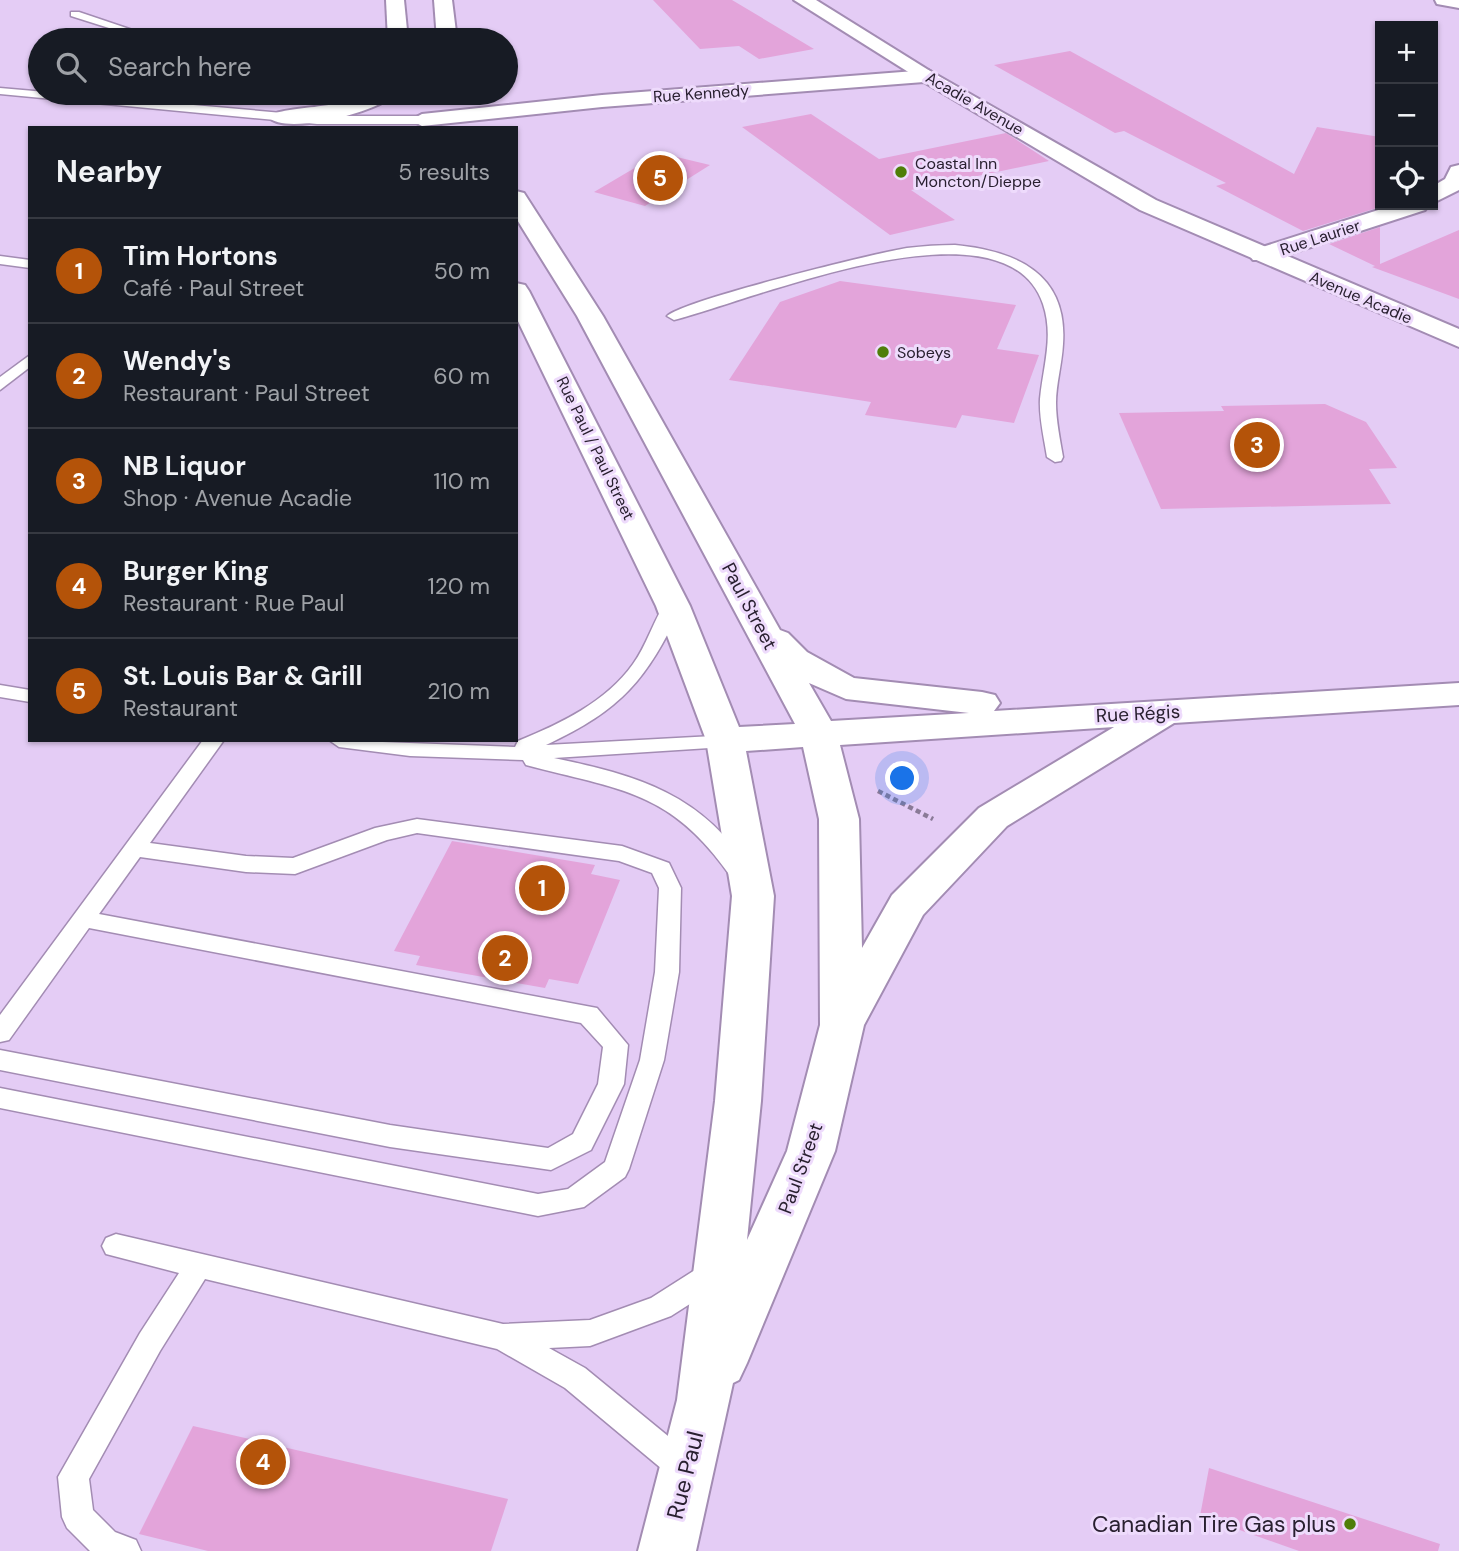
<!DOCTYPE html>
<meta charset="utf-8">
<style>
:root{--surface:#171b24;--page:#242831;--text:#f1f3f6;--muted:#9ea1a6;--line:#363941;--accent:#b45309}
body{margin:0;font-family:"DM Sans",sans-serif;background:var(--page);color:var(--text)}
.controls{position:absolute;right:21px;top:21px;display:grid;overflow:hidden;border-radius:0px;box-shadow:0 2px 5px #0004}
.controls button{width:63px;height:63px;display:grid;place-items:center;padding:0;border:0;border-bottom:2px solid var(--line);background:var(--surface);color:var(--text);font:35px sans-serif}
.you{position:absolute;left:903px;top:779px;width:24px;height:24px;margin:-18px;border:5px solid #fff;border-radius:50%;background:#1a73e8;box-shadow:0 0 0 10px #1a73e833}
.badge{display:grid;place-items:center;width:46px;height:46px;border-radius:50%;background:var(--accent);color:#fff;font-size:23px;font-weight:700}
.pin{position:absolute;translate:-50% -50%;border:4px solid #fff;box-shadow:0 2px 7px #0006}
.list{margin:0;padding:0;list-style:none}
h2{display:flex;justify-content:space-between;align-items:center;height:91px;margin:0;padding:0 28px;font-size:30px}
h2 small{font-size:23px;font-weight:400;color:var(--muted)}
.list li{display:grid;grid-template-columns:46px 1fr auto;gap:21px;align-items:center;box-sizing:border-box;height:105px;padding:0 28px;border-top:2px solid var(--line)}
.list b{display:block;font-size:26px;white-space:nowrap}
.list p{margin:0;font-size:23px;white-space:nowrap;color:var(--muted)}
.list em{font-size:23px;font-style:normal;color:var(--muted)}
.icon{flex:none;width:38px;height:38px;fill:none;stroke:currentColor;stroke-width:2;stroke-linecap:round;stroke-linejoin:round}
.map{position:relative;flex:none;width:1459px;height:1551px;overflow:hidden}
.search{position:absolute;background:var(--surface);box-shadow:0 2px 5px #0004;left:28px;top:28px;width:490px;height:77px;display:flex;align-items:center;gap:18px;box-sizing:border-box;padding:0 24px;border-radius:38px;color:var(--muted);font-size:26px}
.panel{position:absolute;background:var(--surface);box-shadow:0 2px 5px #0004;left:28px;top:126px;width:490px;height:616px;border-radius:0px}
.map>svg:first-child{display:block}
.building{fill:#e3a4da}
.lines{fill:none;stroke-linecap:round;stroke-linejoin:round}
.lane-casing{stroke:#a38cb3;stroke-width:3}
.street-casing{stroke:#a38cb3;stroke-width:4}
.secondary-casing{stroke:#a38cb3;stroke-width:4}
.path{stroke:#8a7a97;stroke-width:4.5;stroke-dasharray:5 3.5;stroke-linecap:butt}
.lane{fill:#fff;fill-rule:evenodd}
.street{fill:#fff;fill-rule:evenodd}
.secondary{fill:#fff;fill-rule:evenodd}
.poi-dot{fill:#4f7e09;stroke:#eedbfc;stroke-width:2.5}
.labels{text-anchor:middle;stroke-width:6;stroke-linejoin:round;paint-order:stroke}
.far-street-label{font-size:16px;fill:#292030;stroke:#eedbfc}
.far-poi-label{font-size:16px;fill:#292030;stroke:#eedbfc;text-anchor:start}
.street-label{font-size:19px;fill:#292030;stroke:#eedbfc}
.near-street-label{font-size:23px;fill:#292030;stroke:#eedbfc}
.near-poi-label{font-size:23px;fill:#292030;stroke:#eedbfc;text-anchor:end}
</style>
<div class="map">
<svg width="1459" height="1551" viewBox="0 0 1459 1551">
<rect width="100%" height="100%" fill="#e4ccf5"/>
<g class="building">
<polygon points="653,0 732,0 814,49 759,59 739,46 700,49"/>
<polygon points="1070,51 1294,174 1317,127 1380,137 1380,207 1303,231 1216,186 1226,183 1124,131 1115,133 994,65"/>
<polygon points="811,114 879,159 1006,133 1049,161 911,190 955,220 890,235 742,127"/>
<polygon points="660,153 710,165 645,206 594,192"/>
<polygon points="1380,227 1380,264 1459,230 1459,299 1372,267 1375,266 1329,244"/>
<polygon points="840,281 1016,305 997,349 1039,355 1014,423 962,415 956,428 865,415 871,402 729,380 780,302"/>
<polygon points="1325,404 1366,422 1397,468 1369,469 1391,504 1161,509 1119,413 1224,411 1221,406"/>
<polygon points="452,841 595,865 591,874 620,880 578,984 549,979 545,988 416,965 420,956 394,951"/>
<polygon points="193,1426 508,1499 491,1551 208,1551 139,1534"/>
<polygon points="1209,1468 1440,1544 1438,1551 1299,1551 1200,1516"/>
</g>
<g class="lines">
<g class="lane-casing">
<g id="lane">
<polygon points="71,12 79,12 162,40 147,40 71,16"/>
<polygon points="0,88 317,116 422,116 428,120 422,124 317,124 0,94"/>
<path d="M955 245C1016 251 1068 273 1063 344 1062 364 1056 384 1056 403 1056 421 1060 439 1063 457L1061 461 1055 462 1047 457C1044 438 1039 418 1040 399 1043 366 1054 337 1043 304 1005 192 751 301 674 320L667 316C684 300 872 254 907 248 923 246 939 245 955 245Z"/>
<polygon points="0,256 30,260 30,268 0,264"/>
<polygon points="30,355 30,367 0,390 0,377"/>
<path d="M673 600 682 606C646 680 623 709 546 745L732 735 735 740 725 747 554 758C636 775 704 794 750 871L747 877H731C671 790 620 790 526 765L523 760 410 756 339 747 329 740 515 747 518 741C560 724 606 702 633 664 647 645 653 621 666 602Z"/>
<polygon points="0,685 30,690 30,702 0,697"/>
<polygon points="203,740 224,740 150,843 246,856 293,858 375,828 417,819 622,846 669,863 681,888 679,972 664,1060 629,1169 625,1177 584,1207 538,1216 0,1108 0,1088 538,1194 568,1189 605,1162 640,1060 655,972 659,888 652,873 619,861 417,833 387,840 295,874 246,872 140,857 99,914 597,1008 628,1045 624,1084 591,1150 551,1170 390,1147 0,1070 0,1050 390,1125 548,1148 573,1134 598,1084 603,1047 581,1023 89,928 9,1040 0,1042 0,1015"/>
<polygon points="116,1234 503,1324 590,1320 651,1298 706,1263 716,1260 726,1263 730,1272 726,1281 671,1316 590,1346 549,1348 585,1368 696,1459 700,1469 696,1479 685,1484 674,1479 565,1388 497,1349 205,1279 160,1351 89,1479 93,1510 115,1532 136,1540 141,1551 90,1551 67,1528 62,1517 58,1477 140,1333 179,1273 106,1254 102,1246 106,1238"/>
</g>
</g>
<g class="street-casing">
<g id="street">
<polygon points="794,0 816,0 938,76 935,80 921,80"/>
<polygon points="1435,0 1459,0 1459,8 1437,4"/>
<polygon points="1459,165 1459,190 1433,203 1433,186 1445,179 1451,167"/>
<polygon points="1394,205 1429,205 1425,210 1271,260 1253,260 1249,255 1253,250"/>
</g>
</g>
<g class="secondary-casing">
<g id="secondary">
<polygon points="386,0 404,0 408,40 388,40"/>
<polygon points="434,0 452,0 457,40 437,40"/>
<polygon points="928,70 1156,200 1459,329 1459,347 1140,210 924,82 602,107 422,126 411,120 422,114 602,95"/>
<path d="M371 93H395C382 112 283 136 269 117 277 106 348 109 371 93Z"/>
<path d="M516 191 524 193 603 316 780 630 788 633 807 652 854 678 982 692 995 695 1000 703 994 711 1459 683V705L1174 723 1007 826 923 915 864 1025 835 1151 747 1363 739 1380 733 1383 696 1551H638L677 1400 715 1101 732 896 706 740 656 606 516 317V283L525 285 529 291 690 606 739 727 795 724 577 316 516 218ZM809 683 846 699 969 713 831 721ZM1114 727 979 808 892 895 862 948 859 819 840 745ZM803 747 819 819 820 1025 787 1151 747 1240 761 1101 774 896 746 751Z"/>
</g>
</g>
<polyline class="path" points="878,791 933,819"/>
<use href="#lane" class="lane"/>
<use href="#street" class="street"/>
<use href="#secondary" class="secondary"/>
</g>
<g class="poi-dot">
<circle cx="901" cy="172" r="7"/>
<circle cx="883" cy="352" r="7"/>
<circle cx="1350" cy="1524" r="7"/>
</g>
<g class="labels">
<g class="far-street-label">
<text transform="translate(701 93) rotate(-4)" y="6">Rue Kennedy</text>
<text transform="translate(975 103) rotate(30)" y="6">Acadie Avenue</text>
<text transform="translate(1320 237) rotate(-18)" y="6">Rue Laurier</text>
<text transform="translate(1361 297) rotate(23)" y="6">Avenue Acadie</text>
<text transform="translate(596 448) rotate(64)" y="6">Rue Paul / Paul Street</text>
</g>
<g class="far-poi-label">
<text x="915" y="169">Coastal Inn<tspan x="915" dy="18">Moncton/Dieppe</tspan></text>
<text x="897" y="358">Sobeys</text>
</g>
<g class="street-label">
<text transform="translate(750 606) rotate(62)" y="7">Paul Street</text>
<text transform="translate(1138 713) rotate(-3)" y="7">Rue Régis</text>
<text transform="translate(800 1168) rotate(-70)" y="7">Paul Street</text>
</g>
<g class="near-street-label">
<text transform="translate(685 1475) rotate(-76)" y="8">Rue Paul</text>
</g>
<g class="near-poi-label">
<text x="1336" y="1532">Canadian Tire Gas plus</text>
</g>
</g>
</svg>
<div class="controls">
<button>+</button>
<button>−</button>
<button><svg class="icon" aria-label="locate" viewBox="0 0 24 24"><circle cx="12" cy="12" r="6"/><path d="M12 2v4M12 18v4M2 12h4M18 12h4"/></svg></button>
</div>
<div class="you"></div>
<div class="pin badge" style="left:542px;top:888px">1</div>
<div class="pin badge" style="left:505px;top:958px">2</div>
<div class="pin badge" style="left:1257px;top:445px">3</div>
<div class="pin badge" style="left:263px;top:1462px">4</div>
<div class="pin badge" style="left:660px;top:178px">5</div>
<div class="search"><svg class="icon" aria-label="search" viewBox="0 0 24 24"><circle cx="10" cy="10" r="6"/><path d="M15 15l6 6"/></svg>Search here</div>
<section class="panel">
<h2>Nearby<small>5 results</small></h2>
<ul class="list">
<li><span class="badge">1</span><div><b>Tim Hortons</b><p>Café · Paul Street</p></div><em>50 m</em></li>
<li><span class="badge">2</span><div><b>Wendy's</b><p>Restaurant · Paul Street</p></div><em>60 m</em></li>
<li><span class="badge">3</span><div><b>NB Liquor</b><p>Shop · Avenue Acadie</p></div><em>110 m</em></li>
<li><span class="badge">4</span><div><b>Burger King</b><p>Restaurant · Rue Paul</p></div><em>120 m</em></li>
<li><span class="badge">5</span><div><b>St. Louis Bar &amp; Grill</b><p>Restaurant</p></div><em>210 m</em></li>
</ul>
</section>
</div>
